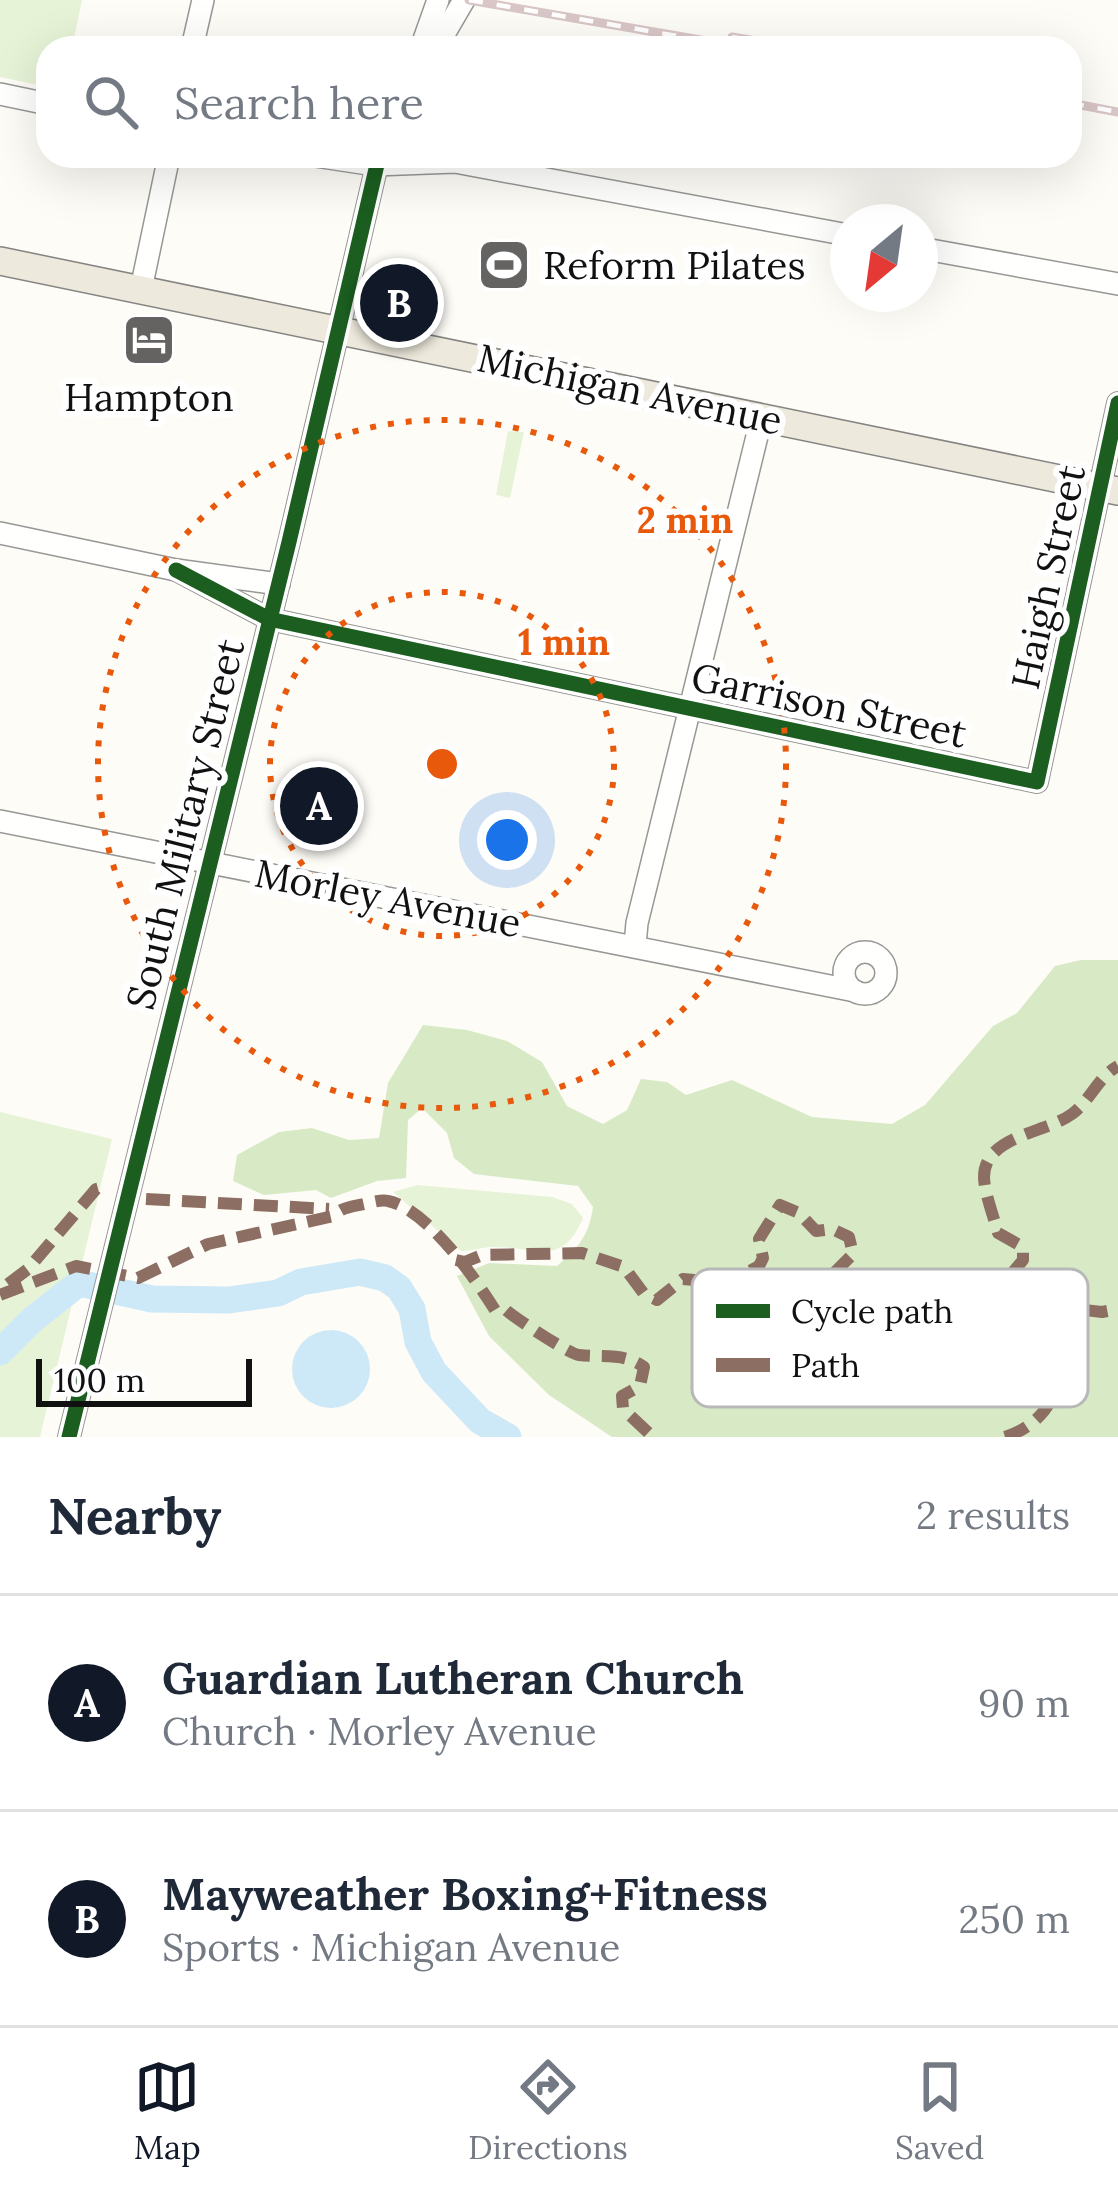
<!DOCTYPE html>
<meta charset="utf-8">
<style>
:root{--surface:#fff;--page:#f2f2f3;--text:#1f2937;--muted:#747a83;--line:#e0e1e3;--accent:#111827}
body{margin:0;font-family:Lora,serif;background:var(--page);color:var(--text)}
.compass{position:absolute;left:830px;top:204px;width:108px;height:108px;border-radius:50%;background:var(--surface);box-shadow:0 12px 48px #0002;rotate:209deg}
.scale{position:absolute;left:36px;bottom:30px;width:216px;box-sizing:border-box;padding-left:12px;border:6px solid #111;border-top:0;font-size:33px;line-height:42px;white-space:nowrap;color:#111;-webkit-text-stroke:9px #fff;paint-order:stroke}
.you{position:absolute;left:507px;top:840px;width:42px;height:42px;margin:-30px;border:9px solid #fff;border-radius:50%;background:#1a73e8;box-shadow:0 0 0 18px #1a73e833}
.badge{display:grid;place-items:center;width:78px;height:78px;border-radius:50%;background:var(--accent);color:#fff;font-size:39px;font-weight:700}
.pin{position:absolute;translate:-50% -50%;border:6px solid #fff;box-shadow:0 3px 12px #0006}
.list{margin:0;padding:0;list-style:none}
h2{display:flex;justify-content:space-between;align-items:center;height:156px;margin:0;padding:0 48px;font-size:51px}
h2 small{font-size:39px;font-weight:400;color:var(--muted)}
.list li{display:grid;grid-template-columns:78px 1fr auto;gap:36px;align-items:center;box-sizing:border-box;height:216px;padding:0 48px;border-top:3px solid var(--line)}
.list b{display:block;font-size:45px;white-space:nowrap}
.list p{margin:0;font-size:39px;white-space:nowrap;color:var(--muted)}
.list em{font-size:39px;font-style:normal;color:var(--muted)}
.icon{flex:none;width:66px;height:66px;fill:none;stroke:currentColor;stroke-width:2;stroke-linecap:round;stroke-linejoin:round}
.map{position:relative;flex:none;width:1118px;height:1437px;overflow:hidden}
.search{position:absolute;background:var(--surface);box-shadow:0 12px 48px #0002;left:36px;right:36px;top:36px;height:132px;display:flex;align-items:center;gap:30px;box-sizing:border-box;padding:0 42px;border-radius:36px;color:var(--muted);font-size:45px}
.sheet{height:588px;background:var(--surface)}
nav{display:flex;justify-content:space-around;align-items:center;box-sizing:border-box;height:168px;border-top:3px solid var(--line);background:var(--surface);font-size:33px;color:var(--muted)}
nav a{display:grid;justify-items:center;gap:6px}
nav .on{color:var(--accent)}
.map>svg:first-child{display:block}
.green{fill:#e7f3d7}
.forest{fill:#d8eac5}
.water{fill:#cde8f7}
.lines{fill:none;stroke-linecap:round;stroke-linejoin:round}
.river{stroke:#cde8f7;stroke-width:27}
.minor-casing{stroke:#979795;stroke-width:24}
.major-casing{stroke:#858482;stroke-width:30}
.minor{stroke:#fffffe;stroke-width:21}
.major{stroke:#ede9dc;stroke-width:27}
.rail-casing{stroke:#d9c6c7;stroke-width:9}
.rail{stroke:#fff;stroke-width:4.5;stroke-dasharray:14;stroke-linecap:butt}
.quiet{stroke:#8d6e63;stroke-width:12;stroke-dasharray:24 12;stroke-linecap:butt}
.cycleway-casing{stroke:#fff;stroke-width:22}
.cycleway{stroke:#1b5e20;stroke-width:15}
.ring{fill:none;stroke:#e8590c;stroke-width:6;stroke-dasharray:6 12}
.labels{text-anchor:middle;stroke-width:12;stroke-linejoin:round;paint-order:stroke}
.poi-label{font-size:39px;fill:#111;stroke:#fff;text-anchor:start}
.street-label{font-size:39px;fill:#111;stroke:#fff}
.key{fill:#fff;stroke:#b8b8b8;stroke-width:3}
.key-label{font-size:33px;fill:#111}
.centre{fill:#e8590c;stroke:#fff;stroke-width:6}
.ring-label{font-size:36px;text-anchor:middle;font-weight:bold;fill:#e8590c;stroke:#fff;stroke-width:12;stroke-linejoin:round;paint-order:stroke}
</style>
<div class="map">
<svg width="1118" height="1437" viewBox="0 0 1118 1437">
<rect width="100%" height="100%" fill="#fdfcf7"/>
<g class="green">
<polygon points="0,0 82,0 72,48 48,48 48,87 0,77"/>
<polygon points="508,431 524,432 510,498 496,495"/>
<polygon points="0,1112 112,1139 40,1437 0,1437"/>
<path d="M417 1185 552 1197 572 1204 583 1218C561 1270 534 1245 490 1247 480 1248 471 1251 461 1251L393 1192Z"/>
</g>
<path class="forest" d="M1081 960H1118V1437H612L549 1395 489 1336 457 1276 489 1263 557 1266C578 1248 589 1236 593 1207L578 1186 474 1174 454 1158 447 1133 422 1108 408 1120 406 1178 377 1181 331 1198 316 1190 264 1195 233 1181 237 1155 279 1132 312 1128 349 1140 379 1138 388 1083 423 1025 467 1030 507 1041 542 1062 567 1106 603 1124 627 1110 641 1079 667 1082 686 1095 732 1080 812 1117 892 1124 925 1105 993 1026 1017 1013 1055 966Z"/>
<circle class="water" cx="331" cy="1369" r="39"/>
<g class="lines">
<polyline class="river" points="0,1352 32,1320 79,1283 152,1299 229,1300 278,1293 301,1282 360,1272 385,1278 399,1288 412,1309 418,1342 434,1372 480,1421 508,1437"/>
<g class="minor-casing">
<g id="minor">
<polyline points="192,48 203,0"/>
<polyline points="421,48 438,0"/>
<polyline points="436,48 464,0"/>
<polyline points="0,94 48,104"/>
<polyline points="315,156 375,165 455,162 848,235"/>
<polyline points="920,248 1118,284"/>
<polyline points="141,289 169,156"/>
<polyline points="0,533 176,570 279,584"/>
<polyline points="176,570 269,619 1037,782 1118,403"/>
<polyline points="0,821 855,991"/>
<polyline points="635,945 637,923 762,416"/>
<circle cx="865" cy="973" r="21"/>
<polyline points="69,1437 289,542 379,156"/>
</g>
</g>
<g class="major-casing">
<polyline id="major" points="0,261 1118,491"/>
</g>
<use href="#minor" class="minor"/>
<use href="#major" class="major"/>
<g class="rail-casing">
<g id="rail">
<polyline points="469,0 747,48"/>
<polyline points="732,37 797,48"/>
<polyline points="1070,103 1118,112"/>
</g>
</g>
<use href="#rail" class="rail"/>
<g class="quiet">
<polyline points="146,1199 329,1209"/>
<path d="M456 1260 465 1262 482 1255 582 1253 624 1267 644 1294 657 1300 683 1279 727 1283 759 1266 763 1258 759 1239 780 1205 799 1213 816 1231 832 1229 849 1237 853 1254 831 1276 855 1301 872 1329 897 1341 900 1356 909 1363 934 1343 942 1329 990 1300 1023 1260V1247L998 1233C994 1218 984 1191 984 1177 984 1136 1046 1133 1072 1114 1090 1101 1098 1077 1118 1066"/>
<polyline points="8,1284 28,1269 96,1189 108,1186"/>
<path d="M0 1295 76 1266 138 1278 208 1244 333 1216C342 1208 348 1207 359 1205 367 1204 380 1199 388 1201 427 1209 475 1278 495 1310H506C515 1318 569 1354 579 1355 603 1358 622 1352 644 1367L640 1386 622 1396 623 1409 653 1437"/>
<path d="M1005 1437C1040 1426 1066 1394 1053 1357 1050 1347 1043 1341 1047 1329 1051 1321 1060 1313 1067 1308L1102 1312 1118 1309"/>
</g>
<g class="cycleway-casing">
<g id="cycleway">
<polyline points="176,570 269,619 1037,782 1118,403"/>
<polyline points="69,1437 289,542 379,156"/>
</g>
</g>
<use href="#cycleway" class="cycleway"/>
</g>
<g class="ring">
<circle cx="442" cy="764" r="172"/>
<circle cx="442" cy="764" r="344"/>
</g>
<defs>
<g id="stadium-square" transform="scale(2.7)"><rect x="-9" y="-9" width="18" height="18" rx="4" fill="#646362" stroke="#fff"/><path d="M0-5a6.5 5 0 1 0 0 10a6.5 5 0 1 0 0-10ZM-3.5-1.8h7v3.6h-7Z" fill="#fff"/></g>
<g id="hotel-square" transform="scale(2.7)"><rect x="-9" y="-9" width="18" height="18" rx="4" fill="#646362" stroke="#fff"/><path d="M-6-4.5h1.5V1H6V5H4.5V3h-9V5H-6ZM-4 0a1.8 1.8 0 1 1 3.6 0ZM.5 0V-2.5h3Q6-2.5 6 0Z" fill="#fff"/></g>
</defs>
<g fill-rule="evenodd">
<use href="#stadium-square" x="504" y="265"/>
<use href="#hotel-square" x="149" y="340"/>
</g>
<g class="labels">
<g class="poi-label">
<text x="543" y="279">Reform Pilates</text>
<text x="149" y="411" text-anchor="middle">Hampton</text>
</g>
<g class="street-label">
<text transform="translate(630 389) rotate(12)" y="14">Michigan Avenue</text>
<text transform="translate(1048 577) rotate(-78)" y="14">Haigh Street</text>
<text transform="translate(829 705) rotate(12)" y="14">Garrison Street</text>
<text transform="translate(185 824) rotate(-76)" y="14">South Military Street</text>
<text transform="translate(388 898) rotate(11)" y="14">Morley Avenue</text>
</g>
</g>
<rect x="692" y="1269" width="396" height="138" rx="18" class="key"/>
<rect x="716" y="1304" width="54" height="14" fill="#1b5e20"/>
<rect x="716" y="1358" width="54" height="14" fill="#8d6e63"/>
<g class="key-label">
<text x="791" y="1323">Cycle path</text>
<text x="791" y="1377">Path</text>
</g>
<circle cx="442" cy="764" r="18" class="centre"/>
<g class="ring-label">
<text x="685" y="533">2 min</text>
<text x="564" y="655">1 min</text>
</g>
</svg>
<svg class="compass" viewBox="-18 -18 36 36"><path d="M0-13l5 13h-10z" fill="#e53935"/><path d="M0 13l5-13h-10z" fill="#747a83"/></svg>
<div class="scale">100 m</div>
<div class="you"></div>
<div class="pin badge" style="left:319px;top:806px">A</div>
<div class="pin badge" style="left:399px;top:303px">B</div>
<div class="search"><svg class="icon" aria-label="search" viewBox="0 0 24 24"><circle cx="10" cy="10" r="6"/><path d="M15 15l6 6"/></svg>Search here</div>
</div>
<section class="sheet">
<h2>Nearby<small>2 results</small></h2>
<ul class="list">
<li><span class="badge">A</span><div><b>Guardian Lutheran Church</b><p>Church · Morley Avenue</p></div><em>90 m</em></li>
<li><span class="badge">B</span><div><b>Mayweather Boxing+Fitness</b><p>Sports · Michigan Avenue</p></div><em>250 m</em></li>
</ul>
</section>
<nav>
<a class="on"><svg class="icon" aria-label="map" viewBox="0 0 24 24"><path d="M3 6l6-2 6 2 6-2v14l-6 2-6-2-6 2zM9 4v14M15 6v14"/></svg>Map</a>
<a><svg class="icon" aria-label="directions" viewBox="0 0 24 24"><path d="M12 3l9 9-9 9-9-9zM9 14v-3h6M13 9l2 2-2 2"/></svg>Directions</a>
<a><svg class="icon" aria-label="saved" viewBox="0 0 24 24"><path d="M7 4h10v16l-5-4-5 4z"/></svg>Saved</a>
</nav>
